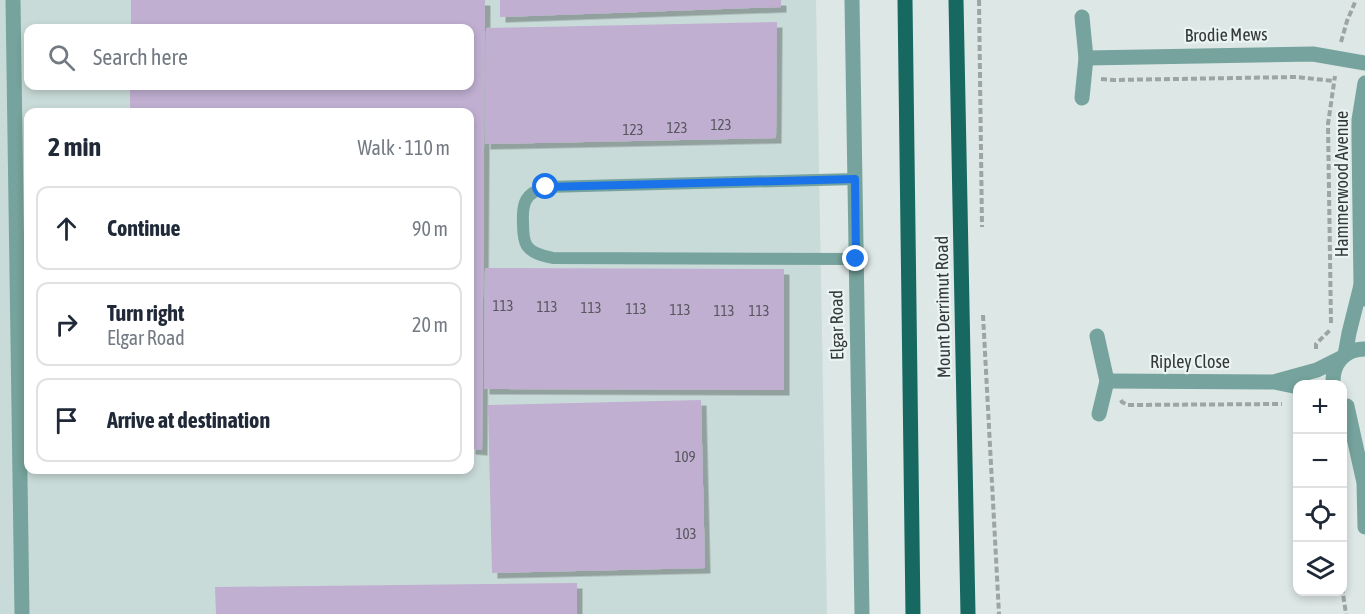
<!DOCTYPE html>
<meta charset="utf-8">
<style>
:root{--surface:#fff;--page:#f6f6f7;--text:#1f2937;--muted:#747a83;--line:#e0e1e3}
body{margin:0;font-family:"Asap Condensed",sans-serif;background:var(--page);color:var(--text)}
.controls{position:absolute;right:18px;bottom:18px;display:grid;overflow:hidden;border-radius:12px;box-shadow:0 3px 9px #0003}
.controls button{width:54px;height:54px;display:grid;place-items:center;padding:0;border:0;border-bottom:2px solid var(--line);background:var(--surface);color:var(--text);font:30px sans-serif}
.stop{position:absolute;width:18px;height:18px;margin:-14px;border:4px solid #1a73e8;border-radius:50%;background:#fff}
.stop.end{background:#1a73e8;border-color:#fff;box-shadow:0 2px 6px #0008}
.list{margin:0;padding:0;list-style:none}
h2{display:flex;justify-content:space-between;align-items:center;height:78px;margin:0;padding:0 24px;font-size:26px}
h2 small{font-size:20px;font-weight:400;color:var(--muted)}
.list li{display:grid;grid-template-columns:39px 1fr auto;gap:18px;align-items:center;box-sizing:border-box;height:84px;margin:0 12px 12px;padding:0 12px;border:2px solid var(--line);border-radius:12px}
.list b{display:block;font-size:22px;white-space:nowrap}
.list p{margin:0;font-size:20px;white-space:nowrap;color:var(--muted)}
.list em{font-size:20px;font-style:normal;color:var(--muted)}
.icon{flex:none;width:33px;height:33px;fill:none;stroke:currentColor;stroke-width:2;stroke-linecap:round;stroke-linejoin:round}
.map{position:relative;flex:none;width:1365px;height:614px;overflow:hidden}
.search{position:absolute;background:var(--surface);box-shadow:0 3px 9px #0003;left:24px;top:24px;width:450px;height:66px;display:flex;align-items:center;gap:15px;box-sizing:border-box;padding:0 21px;border-radius:12px;color:var(--muted);font-size:22px}
.panel{position:absolute;background:var(--surface);box-shadow:0 3px 9px #0003;left:24px;top:108px;width:450px;height:366px;border-radius:12px}
.map>svg:first-child{display:block}
.built{fill:#c9dbd8;fill-rule:evenodd}
.building{fill:#c0afd1;filter:url(#shadow)}
.lines{fill:none;stroke-linecap:round;stroke-linejoin:round}
.path{stroke:#9da5a4;stroke-width:4;stroke-dasharray:6 3;stroke-linecap:butt}
.service{stroke:#76a39d;stroke-width:12}
.minor{stroke:#76a39d;stroke-width:15}
.primary{stroke:#166860;stroke-width:15}
.route{stroke:#1a73e8;stroke-width:8}
.labels{text-anchor:middle;stroke-width:4.5;stroke-linejoin:round;paint-order:stroke}
.number-label{font-size:15px;fill:#57565e}
.street-label{font-size:18px;fill:#343838;stroke:#eaf4f3}
</style>
<div class="map">
<svg width="1365" height="614" viewBox="0 0 1365 614">
<defs>
<filter id="shadow"><feDropShadow dx="5.5" dy="5.5" stdDeviation="0" flood-color="#0004"/></filter>
</defs>
<rect width="100%" height="100%" fill="#dde7e5"/>
<path class="built" d="M0 0H816L827 614H0ZM28 28H470V86H28ZM28 112H470V470H28Z"/>
<g class="building">
<polygon points="131,0 485,0 482,450 470,449 470,112 130,112 130,86 470,86 470,28 131,28"/>
<polygon points="500,0 781,0 781,7 500,17"/>
<polygon points="777,22 776,138 485,144 486,28"/>
<polygon points="485,268 784,269 784,390 484,389"/>
<polygon points="701,400 705,568 492,573 488,405"/>
<polygon points="577,583 577,614 216,614 215,587"/>
</g>
<g class="lines">
<g class="path">
<polyline points="979,0 982,227"/>
<polyline points="1341,42 1347,21 1356,0"/>
<polyline points="1101,79 1114,80 1296,77 1334,81"/>
<polyline points="983,315 999,614"/>
<polyline points="1331,323 1328,124 1335,76"/>
<polyline points="1316,349 1316,344 1330,330"/>
<polyline points="1121,400 1122,402 1128,405 1282,404"/>
<polyline points="1342,587 1346,614"/>
</g>
<path class="service" d="M855 179 546 187C525 193 522 203 523 223 523 230 523 240 527 246 533 254 544 256 553 258L856 259"/>
<g class="minor">
<polyline points="13,0 22,614"/>
<polyline points="852,0 862,614"/>
<polyline points="1082,17 1086,58 1082,98"/>
<polyline points="1086,58 1313,54 1365,63"/>
<polyline points="1365,83 1359,120 1359,139 1361,285 1365,299"/>
<polyline points="1097,336 1107,381 1099,414"/>
<polyline points="1345,355 1349,333 1361,285"/>
<polyline points="1107,381 1274,382 1298,387"/>
<polyline points="1277,381 1317,370 1341,358"/>
<path d="M1333 384C1332 364 1344 349 1365 349"/>
<polyline points="1347,406 1364,483 1365,527"/>
</g>
<g class="primary">
<polyline points="905,0 913,614"/>
<polyline points="956,0 968,614"/>
</g>
</g>
<g class="lines">
<polyline class="route" points="546,187 855,179 856,259"/>
</g>
<g class="labels">
<g class="number-label">
<text x="721" y="130">123</text>
<text x="677" y="133">123</text>
<text x="633" y="135">123</text>
<text x="503" y="311">113</text>
<text x="547" y="312">113</text>
<text x="591" y="313">113</text>
<text x="636" y="314">113</text>
<text x="680" y="315">113</text>
<text x="724" y="316">113</text>
<text x="759" y="316">113</text>
<text x="685" y="462">109</text>
<text x="686" y="539">103</text>
</g>
<g class="street-label">
<text transform="translate(1226 35) rotate(-1)" y="6">Brodie Mews</text>
<text transform="translate(1342 184) rotate(-90)" y="6">Hammerwood Avenue</text>
<text transform="translate(943 307) rotate(-91)" y="6">Mount Derrimut Road</text>
<text transform="translate(837 325) rotate(-91)" y="6">Elgar Road</text>
<text x="1190" y="368">Ripley Close</text>
</g>
</g>
</svg>
<div class="controls">
<button>+</button>
<button>−</button>
<button><svg class="icon" aria-label="locate" viewBox="0 0 24 24"><circle cx="12" cy="12" r="6"/><path d="M12 2v4M12 18v4M2 12h4M18 12h4"/></svg></button>
<button><svg class="icon" aria-label="layers" viewBox="0 0 24 24"><path d="M12 4l9 5-9 5-9-5zM3 14l9 5 9-5"/></svg></button>
</div>
<div class="stop" style="left:546px;top:187px"></div>
<div class="stop end" style="left:856px;top:259px"></div>
<div class="search"><svg class="icon" aria-label="search" viewBox="0 0 24 24"><circle cx="10" cy="10" r="6"/><path d="M15 15l6 6"/></svg>Search here</div>
<section class="panel">
<h2>2 min<small>Walk · 110 m</small></h2>
<ul class="list">
<li><svg class="icon" aria-label="ahead" viewBox="0 0 24 24"><path d="M12 20V5M6 11l6-6 6 6"/></svg><div><b>Continue</b></div><em>90 m</em></li>
<li><svg class="icon" aria-label="right" viewBox="0 0 24 24"><path d="M7 20v-9h11M14 6l5 5-5 5"/></svg><div><b>Turn right</b><p>Elgar Road</p></div><em>20 m</em></li>
<li><svg class="icon" aria-label="arrive" viewBox="0 0 24 24"><path d="M6 21V4h12l-3 4 3 4H6"/></svg><div><b>Arrive at destination</b></div></li>
</ul>
</section>
</div>
